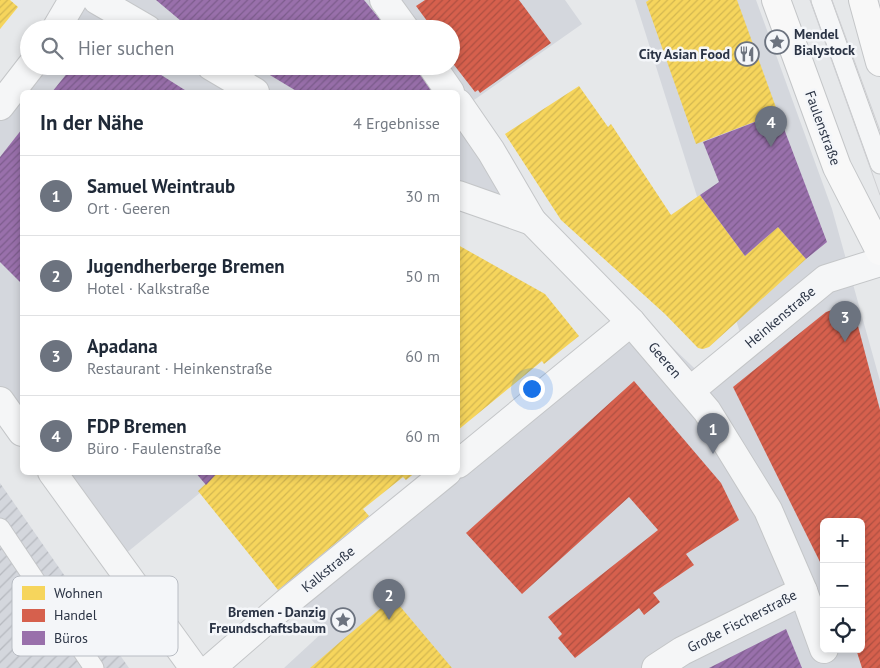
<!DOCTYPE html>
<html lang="de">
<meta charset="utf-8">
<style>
:root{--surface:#fff;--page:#f2f2f3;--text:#1f2937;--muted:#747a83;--line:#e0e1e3;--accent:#6c737f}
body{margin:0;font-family:"PT Sans",sans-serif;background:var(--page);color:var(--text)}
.controls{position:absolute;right:15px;bottom:15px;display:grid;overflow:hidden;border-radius:8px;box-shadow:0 2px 8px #0003}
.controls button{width:45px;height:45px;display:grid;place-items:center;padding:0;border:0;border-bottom:1px solid var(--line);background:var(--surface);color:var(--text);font:25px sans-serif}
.you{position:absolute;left:531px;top:388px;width:18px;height:18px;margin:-12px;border:4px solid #fff;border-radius:50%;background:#1a73e8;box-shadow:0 0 0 8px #1a73e833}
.badge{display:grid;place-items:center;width:32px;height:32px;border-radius:50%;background:var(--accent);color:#fff;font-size:16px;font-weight:700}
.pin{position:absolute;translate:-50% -41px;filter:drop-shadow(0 1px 2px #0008)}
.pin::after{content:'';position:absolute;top:26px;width:18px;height:15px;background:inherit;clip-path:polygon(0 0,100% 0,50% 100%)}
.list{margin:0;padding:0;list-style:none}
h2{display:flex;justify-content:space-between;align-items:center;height:65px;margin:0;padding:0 20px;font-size:21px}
h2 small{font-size:16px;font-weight:400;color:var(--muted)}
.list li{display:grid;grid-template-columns:32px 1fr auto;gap:15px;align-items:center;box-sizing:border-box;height:80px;padding:0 20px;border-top:1px solid var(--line)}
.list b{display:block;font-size:19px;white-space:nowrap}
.list p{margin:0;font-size:16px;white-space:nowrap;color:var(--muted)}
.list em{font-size:16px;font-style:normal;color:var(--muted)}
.icon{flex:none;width:28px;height:28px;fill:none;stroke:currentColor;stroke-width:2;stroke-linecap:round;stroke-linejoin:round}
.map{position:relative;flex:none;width:880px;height:668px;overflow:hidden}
.search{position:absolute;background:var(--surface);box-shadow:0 2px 8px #0003;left:20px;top:20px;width:440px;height:55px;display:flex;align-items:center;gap:12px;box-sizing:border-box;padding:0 18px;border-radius:28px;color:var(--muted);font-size:19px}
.panel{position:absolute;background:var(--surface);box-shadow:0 2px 8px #0003;left:20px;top:90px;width:440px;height:385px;border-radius:8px}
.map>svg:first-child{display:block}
.built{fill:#d4d7dd;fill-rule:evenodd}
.industrial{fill:url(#industrial-furrows)}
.homes{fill:url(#homes-hatch)}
.shops{fill:url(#shops-hatch)}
.offices{fill:url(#offices-hatch)}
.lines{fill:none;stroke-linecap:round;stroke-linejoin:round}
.service-casing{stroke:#c4c6c8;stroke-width:21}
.minor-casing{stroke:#c4c6c8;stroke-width:30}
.secondary-casing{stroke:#c4c6c8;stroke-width:30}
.service{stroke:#f5f6f7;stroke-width:19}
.minor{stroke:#f5f6f7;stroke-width:28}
.secondary{stroke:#f8f8f8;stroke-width:28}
.tram{stroke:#cecfd2;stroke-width:1}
.labels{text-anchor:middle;stroke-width:5;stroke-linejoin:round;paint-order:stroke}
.poi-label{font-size:14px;font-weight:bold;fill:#2b3445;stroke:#f4f6f9;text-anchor:end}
.street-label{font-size:14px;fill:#2b3445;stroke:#f4f6f9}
.key{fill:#f4f6f9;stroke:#b8bcc3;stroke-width:1}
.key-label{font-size:14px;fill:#2b3445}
</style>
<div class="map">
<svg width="880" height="668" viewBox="0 0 880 668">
<defs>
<pattern id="industrial-furrows" width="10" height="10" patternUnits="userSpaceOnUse" patternTransform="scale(1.25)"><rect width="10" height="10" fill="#d4d7dd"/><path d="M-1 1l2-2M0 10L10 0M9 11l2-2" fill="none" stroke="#b6b9bf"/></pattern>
<pattern id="homes-hatch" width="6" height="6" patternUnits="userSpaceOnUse" patternTransform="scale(1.25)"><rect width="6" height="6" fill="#f6d55c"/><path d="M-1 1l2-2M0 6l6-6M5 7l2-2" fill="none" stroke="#d3b751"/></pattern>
<pattern id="shops-hatch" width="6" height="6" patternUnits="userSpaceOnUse" patternTransform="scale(1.25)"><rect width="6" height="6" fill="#d6604d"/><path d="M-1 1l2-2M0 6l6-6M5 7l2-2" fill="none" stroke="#ae5042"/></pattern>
<pattern id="offices-hatch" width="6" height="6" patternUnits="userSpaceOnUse" patternTransform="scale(1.25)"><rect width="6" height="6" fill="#9970ab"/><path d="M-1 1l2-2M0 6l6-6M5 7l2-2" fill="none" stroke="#7d5d8d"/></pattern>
</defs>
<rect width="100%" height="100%" fill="#e6e8ea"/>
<g class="built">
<polygon points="71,0 565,0 582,24 464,107 535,220 458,199 458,92 22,92 22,437 0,406 0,90 29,66 451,66 451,29 49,29"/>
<path d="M635 0H756L832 209 880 381V668H284L323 632 280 586 427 473 458 472 635 312 710 383 748 358ZM824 522H861V649H824Z"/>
<polygon points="48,473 221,473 201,492 114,563"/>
</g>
<polygon class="industrial" points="0,483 129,668 0,668"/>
<g class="homes">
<polygon points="0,0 10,0 18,7 0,29"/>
<polygon points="649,0 737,0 778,113 696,144 646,2"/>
<polygon points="579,86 608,127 611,124 671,215 700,195 745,256 778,227 806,259 709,347 703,349 698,348 665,314 561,220 505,134"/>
<polygon points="458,245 545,294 579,336 544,364 542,361 458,430"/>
<polygon points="218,472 416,472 406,480 403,477 363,509 369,516 278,590 198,491"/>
<polygon points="393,598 452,668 310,668 340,642"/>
</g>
<g class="shops">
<polygon points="425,0 519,0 551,43 480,93 478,90 475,92 451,61 451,29 433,29 416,6"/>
<polygon points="852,303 880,410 880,668 862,668 856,649 861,649 861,522 824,522 824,570 733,387 826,312"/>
<polygon points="634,381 721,483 739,520 686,554 694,565 653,593 660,602 644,615 639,608 575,658 558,638 562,634 548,617 658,530 629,497 522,594 466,533"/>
</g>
<g class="offices">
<polygon points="156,0 364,0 388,29 194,29 181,21"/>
<polygon points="73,66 147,66 188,92 52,92"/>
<polygon points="255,66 419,66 435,92 298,92"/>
<polygon points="778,113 827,242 806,259 778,227 745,256 700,195 719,182 703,142"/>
<polygon points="22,129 22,284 0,262 0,157"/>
<polygon points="195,472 218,472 206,485"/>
<polygon points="786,629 802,668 709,668"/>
</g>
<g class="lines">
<g class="service-casing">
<g id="service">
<polyline points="821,0 880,164"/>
<polyline points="0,528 94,668"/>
</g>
</g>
<g class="minor-casing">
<g id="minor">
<polyline points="97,0 147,29"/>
<polyline points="384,0 405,29"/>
<polyline points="56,29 73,0"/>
<polyline points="211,66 255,92"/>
<polyline points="432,66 450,92"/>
<polyline points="458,103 491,151 532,221 631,322 707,411 768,510 803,591 824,649"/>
<polyline points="0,106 31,66"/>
<polyline points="458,195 532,221"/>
<polyline points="691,390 826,279 880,262"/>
<polyline points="0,401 22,432"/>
<polyline points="458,464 631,322"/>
<polyline points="52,472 194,668"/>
<polyline points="211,668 286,603 447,472"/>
<polyline points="656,668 682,651 803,591"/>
</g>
</g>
<g class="secondary-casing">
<g id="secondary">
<polyline points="776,0 837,167 880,251"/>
<polyline points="863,0 880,62"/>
</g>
</g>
<use href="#service" class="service"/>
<use href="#minor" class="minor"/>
<use href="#secondary" class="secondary"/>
<g class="tram">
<polyline points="810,0 880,195"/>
<polyline points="832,0 880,131"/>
</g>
</g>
<defs>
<g id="sight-ring" transform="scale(1.25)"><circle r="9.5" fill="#f4f6f9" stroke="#6c737f" stroke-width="1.5"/><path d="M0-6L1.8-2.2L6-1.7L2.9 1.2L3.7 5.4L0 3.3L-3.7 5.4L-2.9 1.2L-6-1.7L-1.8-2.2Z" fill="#6c737f"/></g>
<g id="restaurant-ring" transform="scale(1.25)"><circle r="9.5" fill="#f4f6f9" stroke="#6c737f" stroke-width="1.5"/><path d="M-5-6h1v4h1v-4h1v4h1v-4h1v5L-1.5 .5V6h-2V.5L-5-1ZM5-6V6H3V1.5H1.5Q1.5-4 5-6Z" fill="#6c737f"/></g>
</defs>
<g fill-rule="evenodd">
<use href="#sight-ring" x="777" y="42"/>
<use href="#restaurant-ring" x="747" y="54"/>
<use href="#sight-ring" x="343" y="620"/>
</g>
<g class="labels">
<g class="poi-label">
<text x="794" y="39" text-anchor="start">Mendel<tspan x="794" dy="16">Bialystock</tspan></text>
<text x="730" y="59">City Asian Food</text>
<text x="326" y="617">Bremen - Danzig<tspan x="326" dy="16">Freundschaftsbaum</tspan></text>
</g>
<g class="street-label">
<text transform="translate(823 128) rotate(70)" y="5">Faulenstraße</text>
<text transform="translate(780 317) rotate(-40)" y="5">Heinkenstraße</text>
<text transform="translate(665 360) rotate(49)" y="5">Geeren</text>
<text transform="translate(328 569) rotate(-39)" y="5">Kalkstraße</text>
<text transform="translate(742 621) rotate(-27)" y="5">Große Fischerstraße</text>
</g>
</g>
<rect x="12" y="576" width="166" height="80" rx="8" class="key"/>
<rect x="22" y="586" width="23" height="14" fill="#f6d55c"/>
<rect x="22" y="609" width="23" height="13" fill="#d6604d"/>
<rect x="22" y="631" width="23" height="14" fill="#9970ab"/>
<g class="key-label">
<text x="54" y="598">Wohnen</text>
<text x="54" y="620">Handel</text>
<text x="54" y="643">Büros</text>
</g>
</svg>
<div class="controls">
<button>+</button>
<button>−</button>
<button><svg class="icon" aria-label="locate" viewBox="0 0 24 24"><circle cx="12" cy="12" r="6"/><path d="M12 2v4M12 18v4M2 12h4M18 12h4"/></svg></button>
</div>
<div class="you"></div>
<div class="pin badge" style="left:713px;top:454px">1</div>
<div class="pin badge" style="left:389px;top:620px">2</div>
<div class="pin badge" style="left:845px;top:342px">3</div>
<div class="pin badge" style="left:771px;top:147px">4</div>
<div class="search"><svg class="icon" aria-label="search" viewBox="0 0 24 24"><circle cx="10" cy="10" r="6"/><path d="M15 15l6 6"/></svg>Hier suchen</div>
<section class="panel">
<h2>In der Nähe<small>4 Ergebnisse</small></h2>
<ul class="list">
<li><span class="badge">1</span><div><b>Samuel Weintraub</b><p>Ort · Geeren</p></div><em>30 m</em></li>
<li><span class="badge">2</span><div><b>Jugendherberge Bremen</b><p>Hotel · Kalkstraße</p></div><em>50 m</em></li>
<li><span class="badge">3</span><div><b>Apadana</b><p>Restaurant · Heinkenstraße</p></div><em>60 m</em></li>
<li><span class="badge">4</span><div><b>FDP Bremen</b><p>Büro · Faulenstraße</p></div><em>60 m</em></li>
</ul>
</section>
</div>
